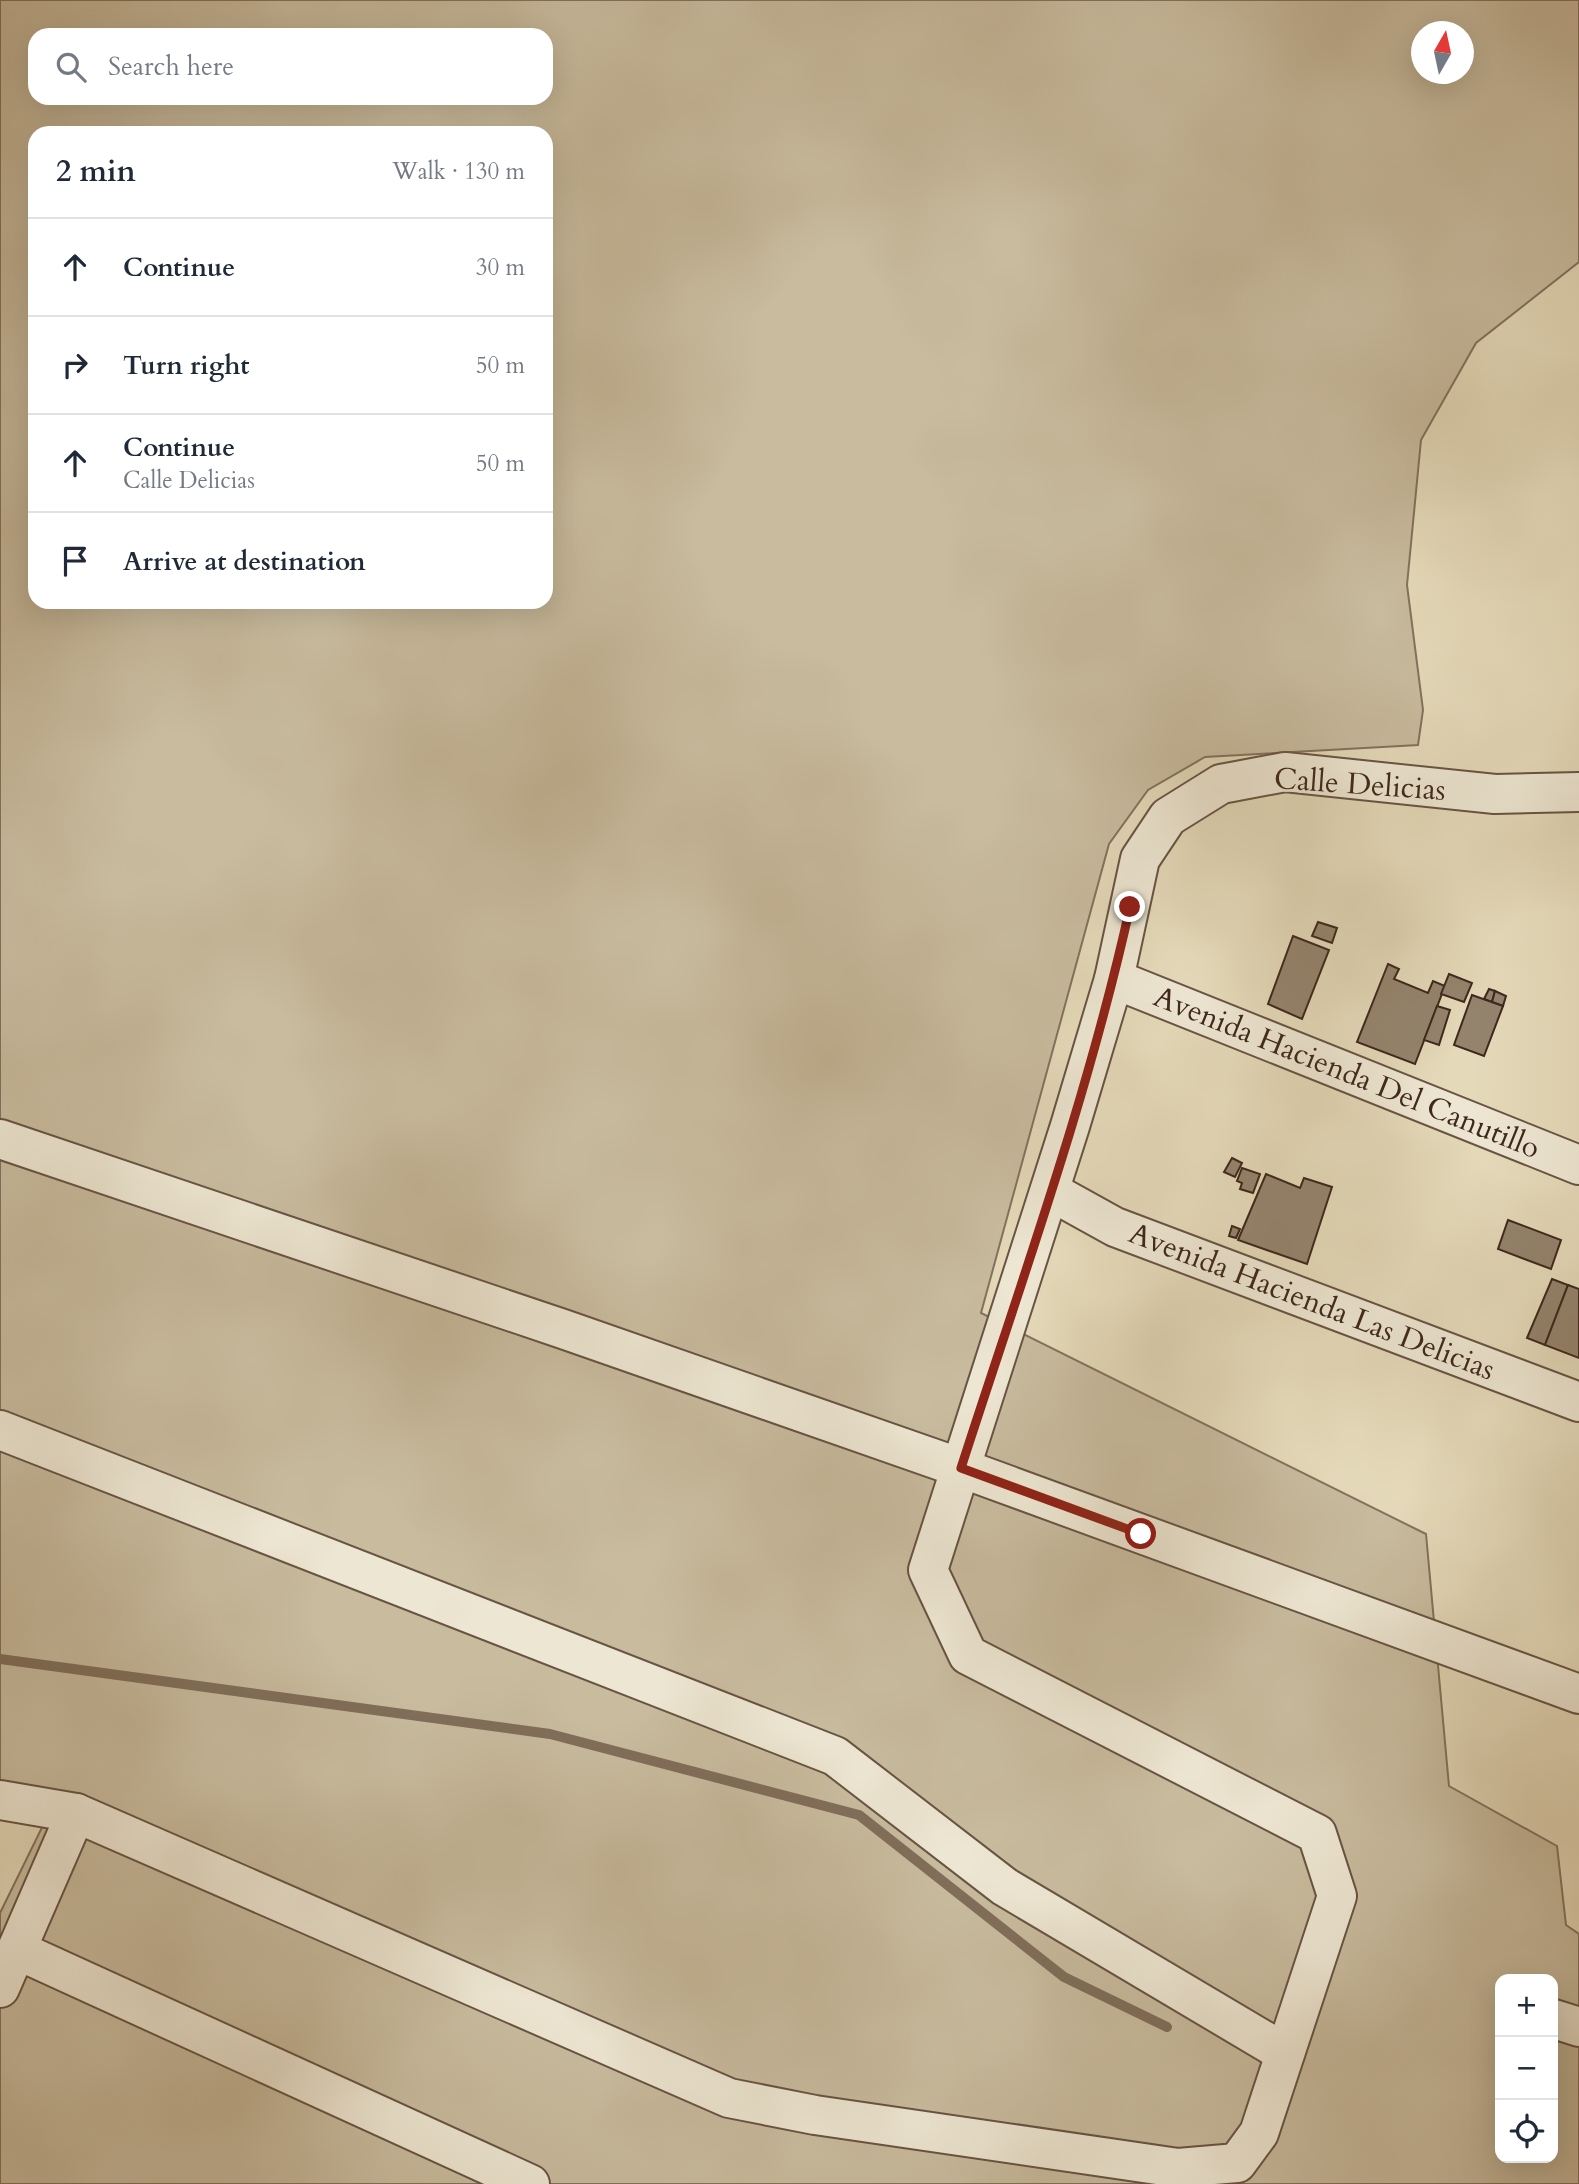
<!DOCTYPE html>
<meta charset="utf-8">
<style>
:root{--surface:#fff;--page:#f2f2f3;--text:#1f2937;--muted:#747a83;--line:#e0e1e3}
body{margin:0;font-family:Cardo,serif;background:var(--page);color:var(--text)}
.controls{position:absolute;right:21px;bottom:21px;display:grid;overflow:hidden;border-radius:14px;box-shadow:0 7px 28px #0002}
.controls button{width:63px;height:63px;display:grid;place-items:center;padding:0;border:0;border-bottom:2px solid var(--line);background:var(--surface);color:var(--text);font:35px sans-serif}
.compass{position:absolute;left:1411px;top:21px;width:63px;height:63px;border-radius:50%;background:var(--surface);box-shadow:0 7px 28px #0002;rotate:9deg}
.stop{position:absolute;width:21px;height:21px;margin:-16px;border:5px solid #8f2418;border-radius:50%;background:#fff}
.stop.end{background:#8f2418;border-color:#fff;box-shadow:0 2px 7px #0008}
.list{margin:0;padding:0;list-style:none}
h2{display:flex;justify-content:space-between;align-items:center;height:91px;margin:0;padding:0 28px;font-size:30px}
h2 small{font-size:23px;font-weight:400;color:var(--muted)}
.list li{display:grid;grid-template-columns:46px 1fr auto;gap:21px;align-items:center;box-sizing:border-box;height:98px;padding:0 28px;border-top:2px solid var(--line)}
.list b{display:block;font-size:26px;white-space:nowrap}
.list p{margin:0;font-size:23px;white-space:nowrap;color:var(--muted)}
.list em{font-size:23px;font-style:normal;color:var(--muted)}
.icon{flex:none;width:38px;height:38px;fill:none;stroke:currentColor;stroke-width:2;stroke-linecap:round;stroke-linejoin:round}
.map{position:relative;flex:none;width:1579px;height:2184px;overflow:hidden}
.search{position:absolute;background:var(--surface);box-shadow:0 7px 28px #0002;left:28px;top:28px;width:525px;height:77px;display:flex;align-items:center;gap:18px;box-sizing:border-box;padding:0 24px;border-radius:21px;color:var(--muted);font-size:26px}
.panel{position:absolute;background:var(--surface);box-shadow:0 7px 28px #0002;left:28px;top:126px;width:525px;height:483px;border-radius:21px}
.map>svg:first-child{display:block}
.green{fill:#c8bb9e;stroke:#83725d;stroke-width:2;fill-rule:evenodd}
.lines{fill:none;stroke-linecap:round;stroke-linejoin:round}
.stream{stroke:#806e5a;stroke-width:10}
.building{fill:#94846e;stroke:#3e281c;stroke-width:2}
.minor-casing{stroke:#685443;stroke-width:42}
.minor{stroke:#ede6d2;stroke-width:38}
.route{stroke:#8f2418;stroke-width:9}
.labels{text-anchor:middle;stroke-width:5;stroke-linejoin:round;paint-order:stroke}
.street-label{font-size:30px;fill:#3e281c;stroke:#ede6d2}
</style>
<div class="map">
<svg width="1579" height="2184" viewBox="0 0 1579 2184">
<rect width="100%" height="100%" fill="#e4d9b9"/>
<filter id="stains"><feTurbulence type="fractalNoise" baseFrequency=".00286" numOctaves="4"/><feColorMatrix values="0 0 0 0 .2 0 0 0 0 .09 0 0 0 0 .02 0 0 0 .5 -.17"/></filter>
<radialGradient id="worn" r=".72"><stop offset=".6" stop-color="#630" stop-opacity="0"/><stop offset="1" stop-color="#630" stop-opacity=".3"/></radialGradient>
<path class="green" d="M0 0H1579V262L1476 343 1421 440 1407 585 1423 710 1418 745 1205 757 1148 790 1109 844 981 1313 1426 1534 1449 1786 1557 1846 1566 1925 1579 1934V2184H0V1913L55 1801 0 1787ZM1422 32H1464V74H1422ZM35 35H546V98H35ZM35 133H546V602H35ZM1500 1979H1553V2158H1500Z"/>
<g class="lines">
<polyline class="stream" points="0,1659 550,1734 859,1815 1064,1977 1167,2027"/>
</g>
<g class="building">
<polygon points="1318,922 1337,928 1332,943 1312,936"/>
<polygon points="1293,936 1329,950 1302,1019 1268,1004"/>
<polygon points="1388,964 1399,969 1394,979 1428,993 1433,981 1445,986 1415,1064 1357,1042"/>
<polygon points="1449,974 1472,983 1464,1002 1441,994"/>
<polygon points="1489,989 1495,991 1492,1002 1484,999"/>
<polygon points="1495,991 1506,996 1503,1006 1492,1002"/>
<polygon points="1472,995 1503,1006 1484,1056 1454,1045"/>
<polygon points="1437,1006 1450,1010 1439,1045 1424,1040"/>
<polygon points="1232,1158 1242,1163 1235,1177 1224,1172"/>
<polygon points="1242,1168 1260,1174 1253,1193 1240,1189 1242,1183 1237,1181"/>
<polygon points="1266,1174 1300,1188 1304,1178 1332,1187 1307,1264 1238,1240"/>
<polygon points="1508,1220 1561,1240 1551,1269 1498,1249"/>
<polygon points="1232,1226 1240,1229 1236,1238 1229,1236"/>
<polygon points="1552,1279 1568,1285 1545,1345 1527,1338"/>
<polygon points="1568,1285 1579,1289 1579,1358 1545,1345"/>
</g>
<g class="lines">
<g class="minor-casing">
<g id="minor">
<polyline points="1114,979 1579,1165"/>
<polyline points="0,1139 563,1329 961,1468 1579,1694"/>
<polyline points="1050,1191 1115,1227 1579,1402"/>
<polyline points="0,1430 835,1756 1005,1887 1285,2053"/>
<polyline points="0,1800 76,1813 729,2098 815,2115 1178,2168 1237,2163 1259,2133 1337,1896 1317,1834 968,1655 928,1570 1070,1126 1114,979 1140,859 1168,817 1221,784 1285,772 1495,794 1579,792"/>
<polyline points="17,1950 530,2184"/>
<polyline points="0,1988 76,1813"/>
<polyline points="1554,2019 1579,2027"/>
</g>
</g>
<use href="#minor" class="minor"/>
</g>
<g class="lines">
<path class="route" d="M1130 907C1088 1097 1021 1282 961 1468L1141 1534"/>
</g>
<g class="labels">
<g class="street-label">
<text transform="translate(1360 784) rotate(4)" y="10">Calle Delicias</text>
<text transform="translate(1347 1072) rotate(22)" y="10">Avenida Hacienda Del Canutillo</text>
<text transform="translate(1312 1301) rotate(21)" y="10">Avenida Hacienda Las Delicias</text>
</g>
</g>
<rect width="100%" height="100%" filter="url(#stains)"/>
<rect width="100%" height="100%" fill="url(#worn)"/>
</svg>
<div class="controls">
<button>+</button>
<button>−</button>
<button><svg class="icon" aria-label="locate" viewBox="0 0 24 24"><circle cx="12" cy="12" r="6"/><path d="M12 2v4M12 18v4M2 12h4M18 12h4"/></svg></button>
</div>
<svg class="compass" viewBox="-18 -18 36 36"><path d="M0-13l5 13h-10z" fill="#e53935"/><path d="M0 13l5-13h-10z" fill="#747a83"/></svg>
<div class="stop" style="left:1141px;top:1534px"></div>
<div class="stop end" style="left:1130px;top:907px"></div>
<div class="search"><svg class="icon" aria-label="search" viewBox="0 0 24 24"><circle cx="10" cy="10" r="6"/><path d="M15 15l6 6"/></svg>Search here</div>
<section class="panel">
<h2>2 min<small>Walk · 130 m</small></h2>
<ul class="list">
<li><svg class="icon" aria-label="ahead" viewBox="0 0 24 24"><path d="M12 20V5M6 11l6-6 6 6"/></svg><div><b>Continue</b></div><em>30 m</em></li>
<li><svg class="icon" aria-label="right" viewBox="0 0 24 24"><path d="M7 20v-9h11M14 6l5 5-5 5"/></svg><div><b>Turn right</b></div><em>50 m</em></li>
<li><svg class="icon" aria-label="ahead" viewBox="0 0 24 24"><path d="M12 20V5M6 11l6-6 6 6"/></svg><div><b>Continue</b><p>Calle Delicias</p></div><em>50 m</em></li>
<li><svg class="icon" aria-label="arrive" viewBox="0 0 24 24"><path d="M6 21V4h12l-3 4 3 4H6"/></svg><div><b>Arrive at destination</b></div></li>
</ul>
</section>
</div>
